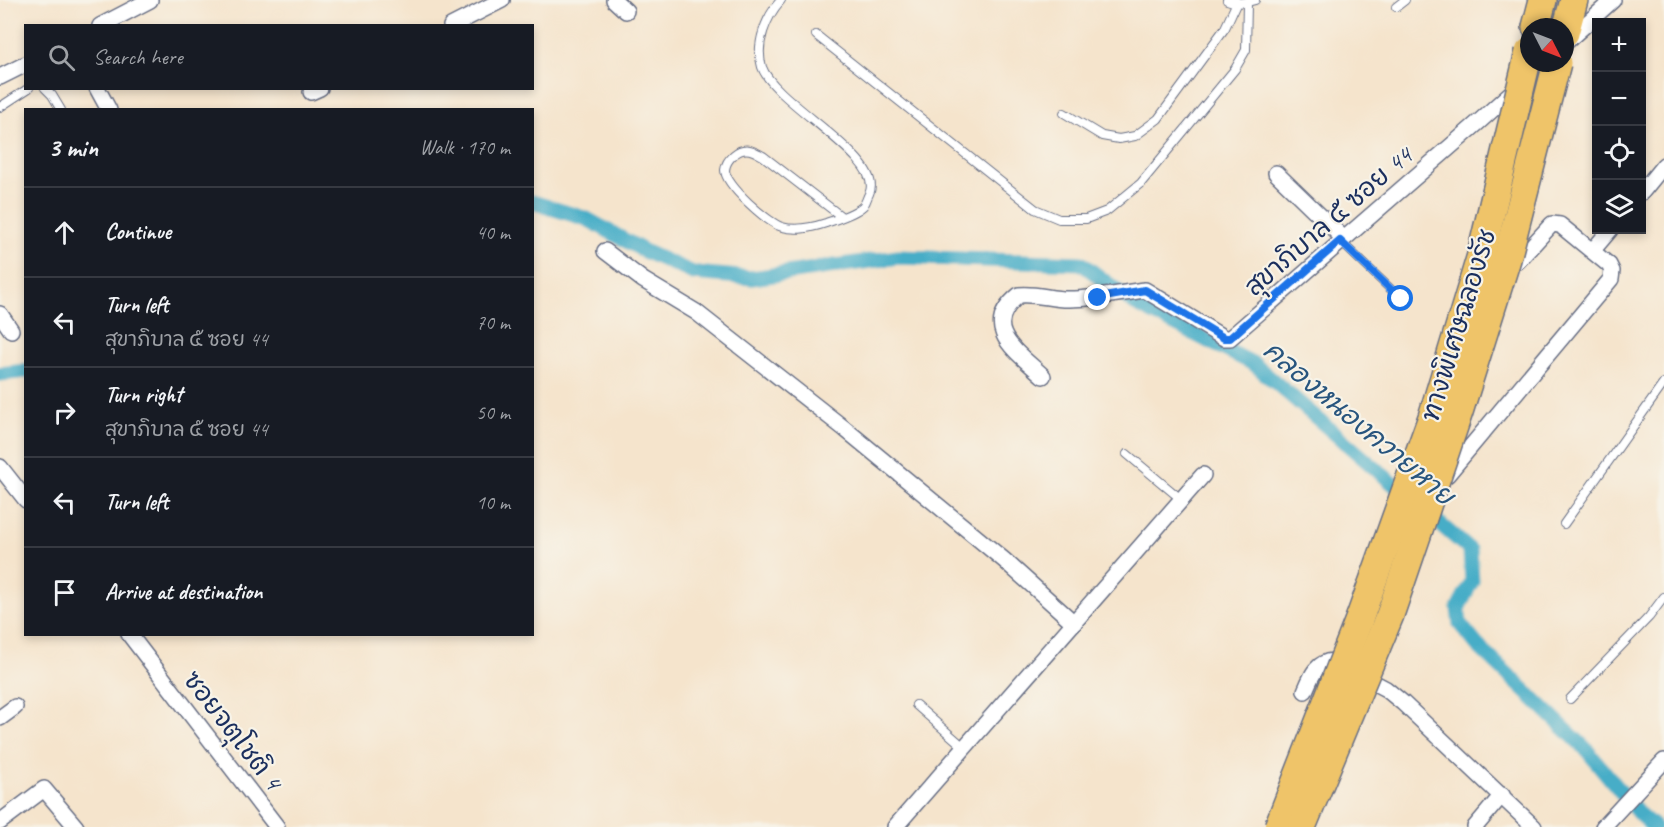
<!DOCTYPE html>
<meta charset="utf-8">
<style>
:root{--surface:#171b24;--page:#242831;--text:#f1f3f6;--muted:#9ea1a6;--line:#363941}
body{margin:0;font-family:Caveat,"Playpen Sans Thai",sans-serif;background:var(--page);color:var(--text)}
.controls{position:absolute;right:18px;top:18px;display:grid;overflow:hidden;border-radius:0px;box-shadow:0 3px 9px #0003}
.controls button{width:54px;height:54px;display:grid;place-items:center;padding:0;border:0;border-bottom:2px solid var(--line);background:var(--surface);color:var(--text);font:30px sans-serif}
.compass{position:absolute;left:1520px;top:18px;width:54px;height:54px;border-radius:50%;background:var(--surface);box-shadow:0 3px 9px #0003;rotate:132deg}
.stop{position:absolute;width:18px;height:18px;margin:-14px;border:4px solid #1a73e8;border-radius:50%;background:#fff}
.stop.end{background:#1a73e8;border-color:#fff;box-shadow:0 2px 6px #0008}
.list{margin:0;padding:0;list-style:none}
h2{display:flex;justify-content:space-between;align-items:center;height:78px;margin:0;padding:0 24px;font-size:26px}
h2 small{font-size:20px;font-weight:400;color:var(--muted)}
.list li{display:grid;grid-template-columns:39px 1fr auto;gap:18px;align-items:center;box-sizing:border-box;height:90px;padding:0 24px;border-top:2px solid var(--line)}
.list b{display:block;font-size:22px;white-space:nowrap}
.list p{margin:0;font-size:20px;white-space:nowrap;color:var(--muted)}
.list em{font-size:20px;font-style:normal;color:var(--muted)}
.icon{flex:none;width:33px;height:33px;fill:none;stroke:currentColor;stroke-width:2;stroke-linecap:round;stroke-linejoin:round}
.map{position:relative;flex:none;width:1664px;height:827px;overflow:hidden}
.search{position:absolute;background:var(--surface);box-shadow:0 3px 9px #0003;left:24px;top:24px;width:510px;height:66px;display:flex;align-items:center;gap:15px;box-sizing:border-box;padding:0 21px;border-radius:0px;color:var(--muted);font-size:22px}
.panel{position:absolute;background:var(--surface);box-shadow:0 3px 9px #0003;left:24px;top:108px;width:510px;height:528px;border-radius:0px}
.map>svg:first-child{display:block}
.lines{fill:none;stroke-linecap:round;stroke-linejoin:round}
.canal{stroke:#47adc7;stroke-width:15}
.lane-casing{stroke:#676e84;stroke-width:10}
.street-casing{stroke:#676e84;stroke-width:18}
.highway-casing{stroke:#676e84;stroke-width:30}
.lane{stroke:#fff;stroke-width:8}
.street{stroke:#fff;stroke-width:15}
.highway{stroke:#efc469;stroke-width:27}
.highway-bridge-casing{stroke:#676e84;stroke-width:30;stroke-linecap:butt}
.highway-bridge{stroke:#efc469;stroke-width:27}
.route{stroke:#1a73e8;stroke-width:8}
.labels{text-anchor:middle;stroke-width:4.5;stroke-linejoin:round;paint-order:stroke}
.street-label{font-size:26px;fill:#1b2f5e;stroke:#f7f3e8}
.water-label{font-size:27px;font-style:italic;fill:#28557e;stroke:#f7f3e8}
</style>
<div class="map">
<svg width="1664" height="827" viewBox="0 0 1664 827">
<rect width="100%" height="100%" fill="#f7f3e8"/>
<filter id="ink" filterUnits="userSpaceOnUse"><feTurbulence type="fractalNoise" baseFrequency=".0167" numOctaves="2"/><feDisplacementMap in="SourceGraphic" scale="12" xChannelSelector="R" yChannelSelector="G"/><feConvolveMatrix kernelMatrix="1 2 1 2 8 2 1 2 1" color-interpolation-filters="sRGB"/></filter>
<filter id="wash" filterUnits="userSpaceOnUse"><feTurbulence type="fractalNoise" baseFrequency=".008" numOctaves="4" result="noise"/><feDisplacementMap in="SourceGraphic" scale="24" xChannelSelector="R" yChannelSelector="G"/><feGaussianBlur stdDeviation="1.35" result="paint"/><feColorMatrix in="noise" values="0 0 0 0 0 0 0 0 0 0 0 0 0 0 0 0 0 1.4 0 .05"/><feComposite in="paint" operator="in"/></filter>
<g filter="url(#wash)">
<rect width="100%" height="100%" fill="#f5e4cc"/>
<g class="lines">
<g class="canal">
<polyline points="532,202 587,219 646,252 693,273 752,278 898,257 1081,263 1135,304 1254,364 1470,550 1472,581 1458,608 1460,624 1477,645 1585,748 1640,815 1654,827"/>
<polyline points="0,374 26,371"/>
</g>
</g>
</g>
<g filter="url(#ink)">
<g class="lines">
<g class="lane-casing">
<g id="lane">
<path d="M781 0C766 17 755 44 762 67 774 103 887 159 869 194 867 197 866 203 863 206 855 214 837 219 826 223 811 228 797 231 782 227 768 223 725 185 725 170 726 159 739 147 750 150 754 151 759 154 763 156L842 217"/>
<path d="M1227 0C1236 4 1246 3 1255 0"/>
<polyline points="1396,7 1405,0"/>
<polyline points="816,35 1035,209 1059,219 1086,219 1107,211 1141,183 1235,69 1246,50 1247,3"/>
<polyline points="45,88 52,95 61,110"/>
<polyline points="0,107 29,88"/>
<polyline points="1064,113 1102,136 1119,139 1135,136 1158,119 1225,28 1237,2"/>
<polyline points="1340,241 1401,299"/>
<polyline points="1127,454 1182,500"/>
<polyline points="1564,524 1664,383"/>
<polyline points="1570,699 1649,617 1664,597"/>
<polyline points="916,705 965,748"/>
</g>
</g>
<g class="street-casing">
<g id="street">
<polyline points="614,0 626,11"/>
<polyline points="100,26 150,0"/>
<polyline points="451,26 502,0"/>
<polyline points="1566,42 1613,0"/>
<polyline points="0,77 26,64"/>
<polyline points="97,88 109,110"/>
<polyline points="311,92 320,88"/>
<polyline points="1276,173 1343,238"/>
<polyline points="1642,192 1664,165"/>
<polyline points="1593,250 1610,230"/>
<polyline points="605,251 643,280 696,312 845,429 1004,560 1074,623"/>
<polyline points="0,314 11,330"/>
<path d="M1043 376C1016 351 979 328 1019 295 1037 293 1053 300 1070 299 1096 299 1120 293 1145 290L1224 338H1230L1481 120 1544 63"/>
<polyline points="0,467 26,500"/>
<polyline points="1447,475 1611,279 1612,271 1609,265 1560,225 1552,224 1518,261"/>
<polyline points="129,634 277,827"/>
<path d="M1305 691C1311 677 1316 662 1333 661L1386 689 1403 703 1534 827"/>
<polyline points="0,718 15,707"/>
<polyline points="0,822 44,789 76,827"/>
<polyline points="895,827 1203,475"/>
<polyline points="1475,827 1502,795"/>
<polyline points="1603,827 1664,761"/>
</g>
</g>
<g class="highway-casing">
<g id="highway">
<polyline points="1536,27 1543,0"/>
<polyline points="1565,33 1574,0"/>
</g>
</g>
<use href="#lane" class="lane"/>
<use href="#street" class="street"/>
<use href="#highway" class="highway"/>
<g class="highway-bridge-casing">
<g id="highway-bridge">
<polyline points="1278,827 1360,617 1432,417 1481,255 1529,52"/>
<polyline points="1302,827 1390,615 1459,412 1507,259 1557,63"/>
</g>
</g>
<use href="#highway-bridge" class="highway-bridge"/>
</g>
</g>
<g class="lines" filter="url(#ink)">
<polyline class="route" points="1098,298 1145,290 1224,338 1230,338 1340,241 1401,299"/>
</g>
<g class="labels">
<g class="street-label">
<text transform="translate(1328 221) rotate(-41)" y="9">สุขาภิบาล ๕ ซอย 44</text>
<text transform="translate(1458 325) rotate(-73)" y="9">ทางพิเศษฉลองรัช</text>
<text transform="translate(233 730) rotate(52)" y="9">ซอยจตุโชติ 4</text>
</g>
<g class="water-label">
<text transform="translate(1359 423) rotate(40)" y="9">คลองหนองควายหาย</text>
</g>
</g>
</svg>
<div class="controls">
<button>+</button>
<button>−</button>
<button><svg class="icon" aria-label="locate" viewBox="0 0 24 24"><circle cx="12" cy="12" r="6"/><path d="M12 2v4M12 18v4M2 12h4M18 12h4"/></svg></button>
<button><svg class="icon" aria-label="layers" viewBox="0 0 24 24"><path d="M12 4l9 5-9 5-9-5zM3 14l9 5 9-5"/></svg></button>
</div>
<svg class="compass" viewBox="-18 -18 36 36"><path d="M0-13l5 13h-10z" fill="#e53935"/><path d="M0 13l5-13h-10z" fill="#9ea1a6"/></svg>
<div class="stop" style="left:1401px;top:299px"></div>
<div class="stop end" style="left:1098px;top:298px"></div>
<div class="search"><svg class="icon" aria-label="search" viewBox="0 0 24 24"><circle cx="10" cy="10" r="6"/><path d="M15 15l6 6"/></svg>Search here</div>
<section class="panel">
<h2>3 min<small>Walk · 170 m</small></h2>
<ul class="list">
<li><svg class="icon" aria-label="ahead" viewBox="0 0 24 24"><path d="M12 20V5M6 11l6-6 6 6"/></svg><div><b>Continue</b></div><em>40 m</em></li>
<li><svg class="icon" aria-label="left" viewBox="0 0 24 24"><path d="M17 20v-9H6M10 6l-5 5 5 5"/></svg><div><b>Turn left</b><p>สุขาภิบาล ๕ ซอย 44</p></div><em>70 m</em></li>
<li><svg class="icon" aria-label="right" viewBox="0 0 24 24"><path d="M7 20v-9h11M14 6l5 5-5 5"/></svg><div><b>Turn right</b><p>สุขาภิบาล ๕ ซอย 44</p></div><em>50 m</em></li>
<li><svg class="icon" aria-label="left" viewBox="0 0 24 24"><path d="M17 20v-9H6M10 6l-5 5 5 5"/></svg><div><b>Turn left</b></div><em>10 m</em></li>
<li><svg class="icon" aria-label="arrive" viewBox="0 0 24 24"><path d="M6 21V4h12l-3 4 3 4H6"/></svg><div><b>Arrive at destination</b></div></li>
</ul>
</section>
</div>
